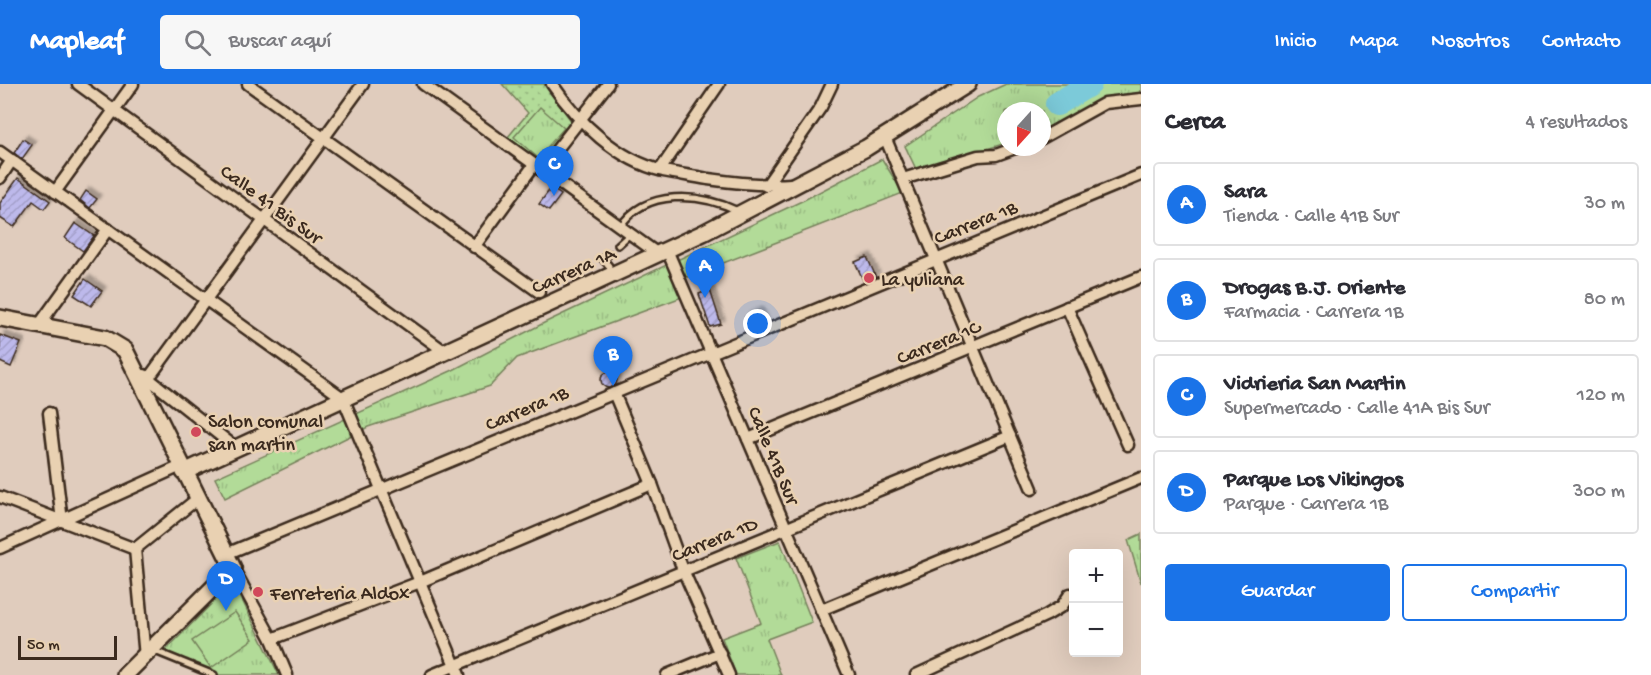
<!DOCTYPE html>
<html lang="es">
<meta charset="utf-8">
<style>
:root{--surface:#fff;--page:#f7f7f7;--text:#2b2b33;--muted:#7c7c81;--line:#e1e1e2;--accent:#1a73e8}
body{margin:0;font-family:"Gochi Hand",sans-serif;background:var(--page);color:var(--text)}
.controls{position:absolute;right:18px;bottom:18px;display:grid;overflow:hidden;border-radius:6px;box-shadow:0 6px 24px #0002}
.controls button{width:54px;height:54px;display:grid;place-items:center;padding:0;border:0;border-bottom:2px solid var(--line);background:var(--surface);color:var(--text);font:30px sans-serif}
.compass{position:absolute;left:997px;top:18px;width:54px;height:54px;border-radius:50%;background:var(--surface);box-shadow:0 6px 24px #0002;rotate:201deg}
.scale{position:absolute;left:18px;bottom:15px;width:99px;box-sizing:border-box;padding-left:6px;border:3px solid #3b2a1e;border-top:0;font-size:16px;line-height:21px;white-space:nowrap;color:#3b2a1e;-webkit-text-stroke:4px #e9d1b2;paint-order:stroke}
.you{position:absolute;left:758px;top:240px;width:21px;height:21px;margin:-15px;border:4px solid #fff;border-radius:50%;background:#1a73e8;box-shadow:0 0 0 9px #1a73e833}
.badge{display:grid;place-items:center;width:39px;height:39px;border-radius:50%;background:var(--accent);color:#fff;font-size:20px;font-weight:700}
.pin{position:absolute;translate:-50% -50px;filter:drop-shadow(0 2px 3px #0008)}
.pin::after{content:'';position:absolute;top:32px;width:21px;height:18px;background:inherit;clip-path:polygon(0 0,100% 0,50% 100%)}
.list{margin:0;padding:0;list-style:none}
h2{display:flex;justify-content:space-between;align-items:center;height:78px;margin:0;padding:0 24px;font-size:26px}
h2 small{font-size:20px;font-weight:400;color:var(--muted)}
.list li{display:grid;grid-template-columns:39px 1fr auto;gap:18px;align-items:center;box-sizing:border-box;height:84px;margin:0 12px 12px;padding:0 12px;border:2px solid var(--line);border-radius:6px}
.list b{display:block;font-size:22px;white-space:nowrap}
.list p{margin:0;font-size:20px;white-space:nowrap;color:var(--muted)}
.list em{font-size:20px;font-style:normal;color:var(--muted)}
.actions{display:flex;gap:12px;padding:18px 24px}
.actions a{flex:1;padding:14px 0;border:2px solid var(--accent);border-radius:6px;text-align:center;font-size:21px;color:var(--accent)}
.actions .main{background:var(--accent);color:#fff}
.icon{flex:none;width:33px;height:33px;fill:none;stroke:currentColor;stroke-width:2;stroke-linecap:round;stroke-linejoin:round}
.map{position:relative;flex:none;width:1141px;height:591px;overflow:hidden}
header{display:flex;align-items:center;gap:36px;box-sizing:border-box;height:84px;padding:0 30px;background:var(--accent);color:#fff}
header strong{font-size:28px}
nav{display:flex;gap:33px;margin-inline-start:auto;font-size:21px}
.search{width:420px;height:54px;background:var(--page);display:flex;align-items:center;gap:15px;box-sizing:border-box;padding:0 21px;border-radius:6px;color:var(--muted);font-size:22px}
main{display:flex}
aside{flex:1;background:var(--surface)}
.map>svg:first-child{display:block}
.grass{fill:url(#grass-dots);stroke:#76825b;stroke-width:1.5}
.park{fill:url(#park-tufts);stroke:#76825b;stroke-width:1.5}
.pitch{fill:#b2db98;stroke:#76825b;stroke-width:1.5}
.lines{fill:none;stroke-linecap:round;stroke-linejoin:round}
.river{stroke:#7bcad9;stroke-width:24}
.building{fill:url(#building-hatch);stroke:#3b2a1e;stroke-width:1.5;filter:url(#shadow)}
.lane-casing{stroke:#3b2a1e;stroke-width:10}
.street-casing{stroke:#3b2a1e;stroke-width:15}
.secondary-casing{stroke:#3b2a1e;stroke-width:20}
.lane{stroke:#e9d1b2;stroke-width:5}
.street{stroke:#e9d1b2;stroke-width:10}
.secondary{stroke:#e9d1b2;stroke-width:15}
.poi-dot{fill:#d1495b;stroke:#e9d1b2;stroke-width:2}
.labels{text-anchor:middle;stroke-width:5;stroke-linejoin:round;paint-order:stroke}
.street-label{font-size:20px;fill:#3b2a1e;stroke:#e9d1b2}
.poi-label{font-size:20px;fill:#3b2a1e;stroke:#e9d1b2;text-anchor:start}
</style>
<header>
<strong>Mapleaf</strong>
<div class="search"><svg class="icon" aria-label="search" viewBox="0 0 24 24"><circle cx="10" cy="10" r="6"/><path d="M15 15l6 6"/></svg>Buscar aquí</div>
<nav><a>Inicio</a><a>Mapa</a><a>Nosotros</a><a>Contacto</a></nav>
</header>
<main>
<div class="map">
<svg width="1141" height="591" viewBox="0 0 1141 591">
<defs>
<pattern id="grass-dots" width="8" height="8" patternUnits="userSpaceOnUse" patternTransform="scale(1.5)"><rect width="8" height="8" fill="#b2db98"/><path d="M2 2h.1M6 6h.1" fill="none" stroke="#9abc83" stroke-width="1.8" stroke-linecap="round"/></pattern>
<pattern id="park-tufts" width="24" height="20" patternUnits="userSpaceOnUse" patternTransform="scale(1.5)"><rect width="24" height="20" fill="#b2db98"/><path d="M3 7l-1-3M5 7V3M7 7l1-3M15 17l-1-3M17 17v-4M19 17l1-3" fill="none" stroke="#9abc83"/></pattern>
<pattern id="building-hatch" width="6" height="6" patternUnits="userSpaceOnUse" patternTransform="scale(1.5)"><rect width="6" height="6" fill="#bdb9eb"/><path d="M-1 1l2-2M0 6l6-6M5 7l2-2" fill="none" stroke="#a39fc9"/></pattern>
<filter id="shadow"><feDropShadow dx="4" dy="-4" stdDeviation="1.5" flood-color="#0004"/></filter>
</defs>
<rect width="100%" height="100%" fill="#e0ccbd"/>
<filter id="ink" filterUnits="userSpaceOnUse"><feTurbulence type="fractalNoise" baseFrequency=".0167" numOctaves="2"/><feDisplacementMap in="SourceGraphic" scale="12" xChannelSelector="R" yChannelSelector="G"/><feConvolveMatrix kernelMatrix="1 2 1 2 8 2 1 2 1" color-interpolation-filters="sRGB"/></filter>
<g filter="url(#ink)">
<polygon class="grass" points="502,0 544,0 572,38 541,78 508,53 528,29"/>
<g class="park">
<polygon points="1006,0 1141,0 1141,18 1104,15 1042,46 1042,27 1006,27 1006,59 917,87 905,62 978,13"/>
<polygon points="540,23 564,44 538,74 514,53"/>
<polygon points="882,75 903,109 677,197 682,213 517,274 490,302 368,343 225,414 215,394 451,287 544,239 804,116"/>
<polygon points="1141,450 1141,499 1128,456"/>
<polygon points="780,457 812,538 767,555 781,591 736,591 722,554 761,539 736,474"/>
<polygon points="233,498 279,591 214,591 164,568"/>
</g>
<polygon class="pitch" points="235,528 253,555 211,584 192,557"/>
<g class="lines">
<polyline class="river" points="1057,20 1090,0"/>
</g>
<g class="building">
<polygon points="23,55 32,61 22,75 14,69"/>
<polygon points="18,94 50,117 44,125 33,117 14,143 0,134 0,119"/>
<polygon points="551,104 561,111 549,127 539,120"/>
<polygon points="86,107 97,115 90,124 80,116"/>
<polygon points="75,139 94,152 83,167 65,154"/>
<polygon points="867,173 876,193 864,198 855,178"/>
<polygon points="85,195 102,207 91,222 74,211"/>
<polygon points="710,206 721,240 710,243 699,210"/>
<polygon points="759,227 765,239 750,245 745,233"/>
<polygon points="0,251 21,259 11,283 0,278"/>
<circle cx="609" cy="296" r="8"/>
</g>
<g class="lines">
<g class="lane-casing">
<g id="lane">
<path d="M620 143C645 104 701 109 738 127"/>
<polyline points="618,161 630,150"/>
<polyline points="609,170 603,175 609,182"/>
<polyline points="155,567 214,591"/>
</g>
</g>
<g class="street-casing">
<g id="street">
<polyline points="78,0 444,267"/>
<polyline points="248,0 539,208"/>
<polyline points="423,0 658,170"/>
<path d="M552 0C578 38 617 76 663 87 678 90 693 92 708 95 736 99 763 102 791 100"/>
<polyline points="885,53 1032,405"/>
<polyline points="1042,54 1105,19 1141,15"/>
<polyline points="0,68 343,314 459,591"/>
<polyline points="541,86 608,0"/>
<polyline points="660,86 719,0"/>
<polyline points="0,94 12,76"/>
<polyline points="903,95 978,72 996,71 1018,63"/>
<polyline points="766,102 821,23 832,0"/>
<polyline points="55,108 133,0"/>
<polyline points="474,163 534,81"/>
<polyline points="667,166 849,591"/>
<polyline points="1067,223 1128,361"/>
<polyline points="39,241 108,145"/>
<polyline points="144,291 236,364"/>
<polyline points="148,295 363,0"/>
<polyline points="614,309 652,400 683,486 729,591"/>
<polyline points="49,329 62,437"/>
<polyline points="748,355 1141,193"/>
<polyline points="0,413 135,465"/>
<polyline points="0,464 181,382"/>
<polyline points="135,465 145,573"/>
<polyline points="135,465 197,415"/>
<polyline points="226,470 1141,91"/>
<polyline points="233,484 272,555 287,591"/>
<polyline points="821,526 1141,394"/>
<polyline points="272,555 420,498 652,400"/>
<polyline points="432,591 1010,352"/>
<polyline points="667,591 720,569"/>
<polyline points="916,591 1047,531 1062,522 1070,510"/>
</g>
</g>
<g class="secondary-casing">
<g id="secondary">
<polyline points="0,234 105,254 125,266 233,484 125,591"/>
<polyline points="184,388 703,149 866,64 968,0"/>
</g>
</g>
<use href="#lane" class="lane"/>
<use href="#street" class="street"/>
<use href="#secondary" class="secondary"/>
</g>
</g>
<g class="poi-dot">
<circle cx="869" cy="194" r="6"/>
<circle cx="196" cy="348" r="6"/>
<circle cx="258" cy="508" r="6"/>
</g>
<g class="labels">
<g class="street-label">
<text transform="translate(272 119) rotate(36)" y="7">Calle 41 Bis Sur</text>
<text transform="translate(975 137) rotate(-22)" y="7">Carrera 1B</text>
<text transform="translate(573 185) rotate(-24)" y="7">Carrera 1A</text>
<text transform="translate(938 257) rotate(-22)" y="7">Carrera 1C</text>
<text transform="translate(526 323) rotate(-23)" y="7">Carrera 1B</text>
<text transform="translate(775 371) rotate(67)" y="7">Calle 41B Sur</text>
<text transform="translate(714 454) rotate(-22)" y="7">Carrera 1D</text>
</g>
<g class="poi-label">
<text x="881" y="201">La yuliana</text>
<text x="208" y="343">Salon comunal<tspan x="208" dy="23">san martin</tspan></text>
<text x="270" y="515">Ferreteria Aldox</text>
</g>
</g>
</svg>
<div class="controls">
<button>+</button>
<button>−</button>
</div>
<svg class="compass" viewBox="-18 -18 36 36"><path d="M0-13l5 13h-10z" fill="#e53935"/><path d="M0 13l5-13h-10z" fill="#7c7c81"/></svg>
<div class="scale">50 m</div>
<div class="you"></div>
<div class="pin badge" style="left:705px;top:214px">A</div>
<div class="pin badge" style="left:613px;top:302px">B</div>
<div class="pin badge" style="left:554px;top:112px">C</div>
<div class="pin badge" style="left:226px;top:527px">D</div>
</div>
<aside>
<h2>Cerca<small>4 resultados</small></h2>
<ul class="list">
<li><span class="badge">A</span><div><b>Sara</b><p>Tienda · Calle 41B Sur</p></div><em>30 m</em></li>
<li><span class="badge">B</span><div><b>Drogas B.J. Oriente</b><p>Farmacia · Carrera 1B</p></div><em>80 m</em></li>
<li><span class="badge">C</span><div><b>Vidrieria San Martin</b><p>Supermercado · Calle 41A Bis Sur</p></div><em>120 m</em></li>
<li><span class="badge">D</span><div><b>Parque Los Vikingos</b><p>Parque · Carrera 1B</p></div><em>300 m</em></li>
</ul>
<div class="actions"><a class="main">Guardar</a><a>Compartir</a></div>
</aside>
</main>
